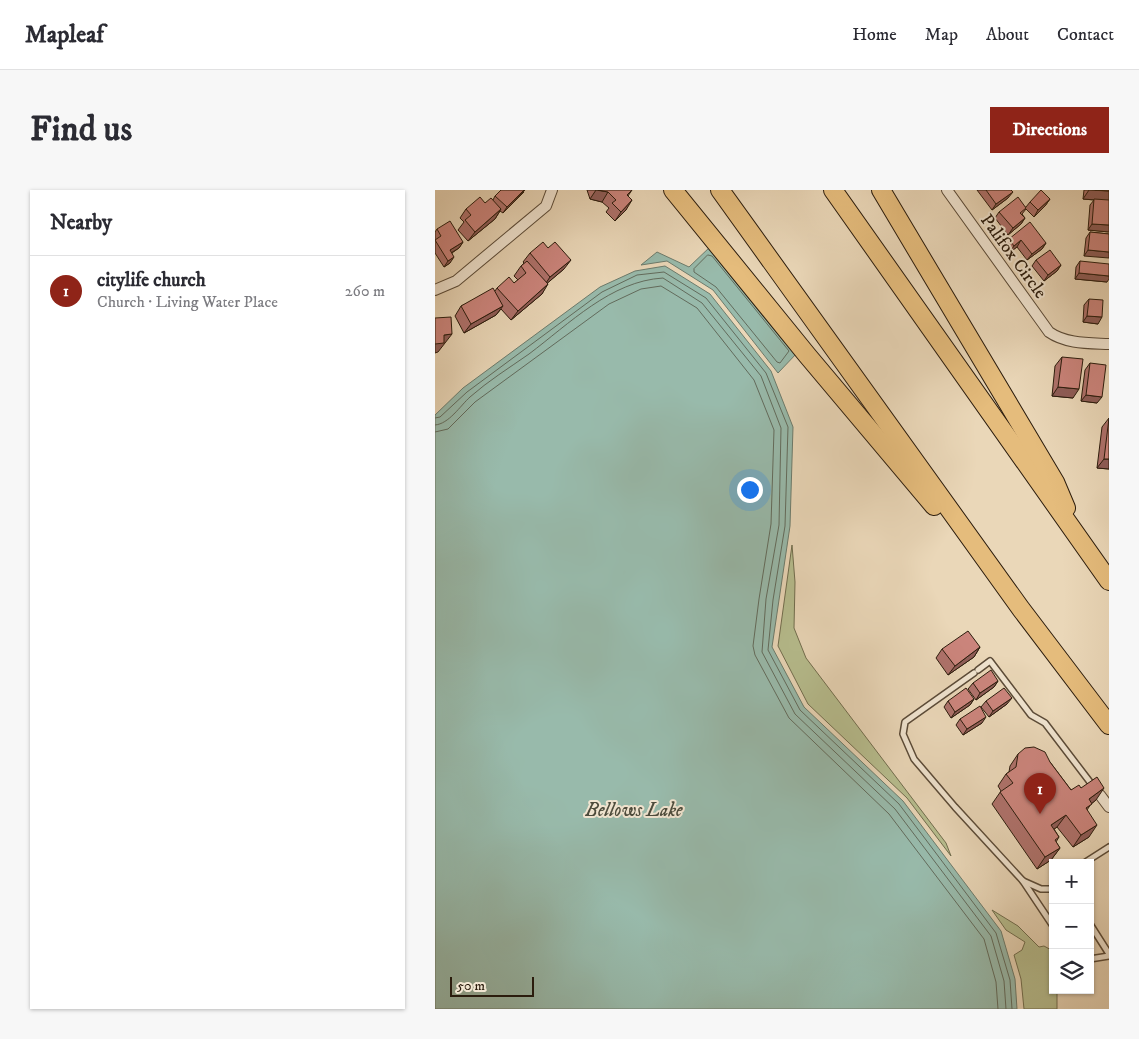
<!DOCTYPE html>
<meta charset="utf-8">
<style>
:root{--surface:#fff;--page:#f7f7f7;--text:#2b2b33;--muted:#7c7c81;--line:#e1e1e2;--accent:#8f2418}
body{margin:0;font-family:"IM FELL DW Pica",serif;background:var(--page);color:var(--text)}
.controls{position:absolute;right:15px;bottom:15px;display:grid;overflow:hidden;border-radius:0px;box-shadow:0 1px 4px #0004}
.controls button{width:45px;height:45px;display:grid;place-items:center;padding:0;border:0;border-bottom:1px solid var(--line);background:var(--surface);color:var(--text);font:25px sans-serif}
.scale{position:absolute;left:15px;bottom:12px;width:84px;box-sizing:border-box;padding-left:5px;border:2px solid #2b1c0d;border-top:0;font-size:14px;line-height:18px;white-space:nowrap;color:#2b1c0d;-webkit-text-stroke:4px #f1e5d1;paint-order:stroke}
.you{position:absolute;left:314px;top:299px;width:18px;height:18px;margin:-12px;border:4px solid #fff;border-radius:50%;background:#1a73e8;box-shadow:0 0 0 8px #1a73e833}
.badge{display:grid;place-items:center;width:32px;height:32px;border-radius:50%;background:var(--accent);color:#fff;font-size:16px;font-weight:700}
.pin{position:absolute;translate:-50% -41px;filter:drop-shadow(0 1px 2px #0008)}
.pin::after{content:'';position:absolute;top:26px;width:18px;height:15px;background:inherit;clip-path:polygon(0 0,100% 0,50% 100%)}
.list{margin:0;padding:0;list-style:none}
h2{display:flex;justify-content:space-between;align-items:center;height:65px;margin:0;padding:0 20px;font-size:21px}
h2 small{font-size:16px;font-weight:400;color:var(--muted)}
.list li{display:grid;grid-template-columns:32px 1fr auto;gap:15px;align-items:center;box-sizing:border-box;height:70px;padding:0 20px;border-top:1px solid var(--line)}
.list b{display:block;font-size:19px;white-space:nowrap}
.list p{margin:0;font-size:16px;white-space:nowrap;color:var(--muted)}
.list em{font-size:16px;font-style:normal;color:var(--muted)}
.icon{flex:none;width:28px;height:28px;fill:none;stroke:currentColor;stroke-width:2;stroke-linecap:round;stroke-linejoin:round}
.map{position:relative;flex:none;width:674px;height:819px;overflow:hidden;border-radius:0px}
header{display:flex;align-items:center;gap:30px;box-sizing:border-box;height:70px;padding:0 25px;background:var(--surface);border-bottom:1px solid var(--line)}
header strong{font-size:24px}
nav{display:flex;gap:28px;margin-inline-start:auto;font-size:18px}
.intro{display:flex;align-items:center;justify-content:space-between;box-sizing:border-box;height:120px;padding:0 30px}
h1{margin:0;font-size:35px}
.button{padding:12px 22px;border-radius:0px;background:var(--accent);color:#fff;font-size:18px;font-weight:700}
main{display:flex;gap:30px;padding:0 30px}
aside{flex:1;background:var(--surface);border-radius:0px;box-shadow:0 1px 4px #0004}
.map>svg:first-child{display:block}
.green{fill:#b7be8f;stroke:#716d4e}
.water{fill:#98baab;stroke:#6c7b6c}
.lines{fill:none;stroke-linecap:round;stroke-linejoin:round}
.shore{stroke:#626b5c;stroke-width:1}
.service-casing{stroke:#5b4b38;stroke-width:8}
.minor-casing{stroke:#5b4b38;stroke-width:12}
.motorway-casing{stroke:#2b1c0d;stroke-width:20}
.service{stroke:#f1e5d1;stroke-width:5}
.minor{stroke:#f1e5d1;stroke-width:10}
.motorway{stroke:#e5bc7c;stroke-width:18}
.wall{fill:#af726c;stroke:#2b1c0d}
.shaded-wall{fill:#8f5d58;stroke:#2b1c0d}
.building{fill:#cc857d;stroke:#2b1c0d}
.labels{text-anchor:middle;stroke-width:4;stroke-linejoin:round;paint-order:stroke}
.street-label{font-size:18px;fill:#2b1c0d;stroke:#f1e5d1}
.water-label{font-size:19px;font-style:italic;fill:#4c4b3c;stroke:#f1e5d1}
</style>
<header>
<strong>Mapleaf</strong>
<nav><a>Home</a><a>Map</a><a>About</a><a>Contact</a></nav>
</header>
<div class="intro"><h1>Find us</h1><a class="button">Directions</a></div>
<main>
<aside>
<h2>Nearby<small></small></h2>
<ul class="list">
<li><span class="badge">1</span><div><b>citylife church</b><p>Church · Living Water Place</p></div><em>260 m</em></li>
</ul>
</aside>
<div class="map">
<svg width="674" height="819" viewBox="0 0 674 819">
<rect width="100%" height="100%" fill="#ead7b8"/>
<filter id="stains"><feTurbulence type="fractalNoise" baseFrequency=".004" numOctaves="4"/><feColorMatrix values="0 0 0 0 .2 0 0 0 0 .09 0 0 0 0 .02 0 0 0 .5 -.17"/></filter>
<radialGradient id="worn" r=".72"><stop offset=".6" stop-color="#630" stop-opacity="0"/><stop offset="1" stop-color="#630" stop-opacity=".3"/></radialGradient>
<g class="green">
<polygon points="357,355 360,392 359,438 371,468 511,653 516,666 472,608 373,514 343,456"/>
<polygon points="557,720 583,736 604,757 609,756 618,761 618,800 622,800 622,819 589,819 586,789 579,765 587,760 590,752 571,740"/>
</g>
<g class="water">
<polygon points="276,56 362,163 343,183 278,100 232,71 206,75 222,62 254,77"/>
<polygon points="230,76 275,104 336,181 358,237 355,336 337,457 369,517 468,611 566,741 580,789 582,819 0,819 0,225 28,198 165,97 200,81"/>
</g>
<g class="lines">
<g class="shore">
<polygon points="273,65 277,66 354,161 345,173 342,172 281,97 259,82 259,79"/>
<polyline points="0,228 5,227 32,202 167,102 202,85 229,82 271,108 331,183 353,237 350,336 338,410 333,460 365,520 464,614 561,743 575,790 577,819"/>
<path d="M0 235C14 234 25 216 35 207 53 191 74 178 94 164 134 134 176 91 228 88L267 113 326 186 346 238 344 335 331 409 327 462 360 524 460 619 556 746 569 791 571 819"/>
<polyline points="0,242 13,239 40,212 174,114 206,99 226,96 262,118 319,190 339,240 336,334 324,409 318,456 320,465 354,528 454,624 549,749 561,792 563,819"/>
</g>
<g class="service-casing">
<g id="service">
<polyline points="543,480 555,471 596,525 610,533 658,596"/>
<polyline points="539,483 470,532 468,544 479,569 520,617 588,691 606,699 618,699"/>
<polyline points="649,673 674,657"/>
<polyline points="588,691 618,736"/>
<polyline points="655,734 674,764"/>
<polyline points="655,769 674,766"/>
</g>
</g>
<g class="minor-casing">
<g id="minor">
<path d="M512 0 614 142C631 154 654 153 674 154"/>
<polyline points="0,100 21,91 111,16 117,0"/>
<polyline points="665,605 674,617"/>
</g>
</g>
<g class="motorway-casing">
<g id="motorway">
<polyline points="238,0 372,165 499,316"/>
<polyline points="285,0 586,419 674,535"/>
<polyline points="398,0 674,391"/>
<polyline points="446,0 620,292 631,318"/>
</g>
</g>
<use href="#service" class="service"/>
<use href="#minor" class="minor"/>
<use href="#motorway" class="motorway"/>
</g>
<g class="wall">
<polygon points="152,0 197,0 193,6 191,20 180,31 171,22 174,18 167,12 155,9"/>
<polygon points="542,0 576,0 573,8 557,20"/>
<polygon points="649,0 674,0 674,42 653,40 655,15 659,10 648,9"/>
<polygon points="89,2 68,23 65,21 60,29 33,51 23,40 29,32 25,28 31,19 50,13 58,10 60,6"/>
<polygon points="615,9 610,16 599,27 591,19 587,24 590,28 586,34 573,45 560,28 564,22 591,17 595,12"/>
<polygon points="2,39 28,52 24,58 17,63 15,73 9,77 0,63 0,42"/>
<polygon points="655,42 674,44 649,66 651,48"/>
<polygon points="574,49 611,53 607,59 592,70 582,57 575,62 569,55"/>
<polygon points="95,63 129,79 112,93 107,104 76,130 66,119 61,125 29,143 20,126 26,116 60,101 62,98 79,93 83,90 79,86 86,76 89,73 88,72"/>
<polygon points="601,70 626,75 622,81 609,91 597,76"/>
<polygon points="645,71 672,92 640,89 641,77"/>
<polygon points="654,109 663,134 648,132 649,115"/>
<polygon points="627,167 638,208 617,206 620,176"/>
<polygon points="655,173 662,213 646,211 650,180"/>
<polygon points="674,228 674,279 662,278 667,237"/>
<polygon points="545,457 539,467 513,485 501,468 507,459"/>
<polygon points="563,491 559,497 541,510 533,499 538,493"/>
<polygon points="539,509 535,515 516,528 509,517 513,511"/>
<polygon points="551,511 572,514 554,527 546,517"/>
<polygon points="525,529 547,533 528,545 521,535"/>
<polygon points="583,564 615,572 636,600 646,598 661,610 656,614 652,620 654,647 638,657 622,637 619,639 624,647 621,652 625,658 616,670 602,679 557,614 566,601 563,596 571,584 574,582 575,576"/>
</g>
<g class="shaded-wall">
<polygon points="89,0 90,0 68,23 72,17"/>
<polygon points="161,0 173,2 167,12 155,9"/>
<polygon points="654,0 674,1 674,11 648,9"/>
<polygon points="578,2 573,8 557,20 561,14"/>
<polygon points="615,9 610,16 599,27 603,20"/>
<polygon points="197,10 191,20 180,31 186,22"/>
<polygon points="66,19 60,29 33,51 40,42"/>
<polygon points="590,28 586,34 573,45 578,38"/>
<polygon points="657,34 674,35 674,42 653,40"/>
<polygon points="586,50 582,57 575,62 579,56"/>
<polygon points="28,52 24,58 11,66 15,60"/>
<polygon points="611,53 607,59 592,70 597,64"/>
<polygon points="653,60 674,62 674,68 649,66"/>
<polygon points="19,67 15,73 9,77 13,71"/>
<polygon points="136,70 129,79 109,96 115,87"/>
<polygon points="626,75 622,81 609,91 613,85"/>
<polygon points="644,83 674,86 674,89 672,92 640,89"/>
<polygon points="113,94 107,104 76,130 83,121"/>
<polygon points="68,116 61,125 29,143 36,134"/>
<polygon points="652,126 667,127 663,134 648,132"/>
<polygon points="17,144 3,162 0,163 0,154 9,145"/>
<polygon points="623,197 644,199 638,208 617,206"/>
<polygon points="651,205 667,207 662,213 646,211"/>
<polygon points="669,269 674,269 674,279 662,278"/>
<polygon points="545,457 539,467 513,485 520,476"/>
<polygon points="563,491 559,497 541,510 545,503"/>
<polygon points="577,508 572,514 554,527 558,521"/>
<polygon points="539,509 535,515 516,528 520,522"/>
<polygon points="551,527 547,533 528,545 532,539"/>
<polygon points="669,598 661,610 646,622 654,609"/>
<polygon points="631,625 622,637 608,647 616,635"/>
<polygon points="662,635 654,647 638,657 646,645"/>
<polygon points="625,658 616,670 602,679 610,667"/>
</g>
<g class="building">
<polygon points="66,0 89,0 72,17 60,6"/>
<polygon points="163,0 197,0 192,5 197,10 186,22 177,13 181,10 173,2"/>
<polygon points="551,0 576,0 578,2 561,14"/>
<polygon points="606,0 615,9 603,20 595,12"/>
<polygon points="660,0 674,0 674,1"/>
<polygon points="45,7 50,13 56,8 66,19 40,42 30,30 36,25 31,19"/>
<polygon points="583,7 591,18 585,23 590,28 578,38 564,22"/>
<polygon points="659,9 674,10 674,35 657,34"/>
<polygon points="15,31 28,52 15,60 19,67 13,71 0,50 6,46 2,39"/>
<polygon points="595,32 611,53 597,64 586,50 579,56 574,49"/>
<polygon points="655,42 674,44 674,62 653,60"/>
<polygon points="108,52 113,58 120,52 136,70 115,87 95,63"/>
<polygon points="615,60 626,75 613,85 601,70"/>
<polygon points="92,71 113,94 83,121 62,98 74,87 79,93 91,83 86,76"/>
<polygon points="645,71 674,74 674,86 644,83"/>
<polygon points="58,98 68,116 36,134 26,116"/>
<polygon points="654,109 668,110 667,127 652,126"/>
<polygon points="16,127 17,144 9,145 9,153 0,154 0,128"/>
<polygon points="627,167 648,169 644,199 623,197"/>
<polygon points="655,173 671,175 667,207 651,205"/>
<polygon points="674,228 674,269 669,269"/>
<polygon points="533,441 545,457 520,476 507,459"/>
<polygon points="556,480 563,491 545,503 538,493"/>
<polygon points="531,498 539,509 520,522 513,511"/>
<polygon points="569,498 577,508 558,521 551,511"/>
<polygon points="545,516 551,527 532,539 525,529"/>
<polygon points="599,557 610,562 615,572 636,600 644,595 646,598 662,587 669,598 654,609 657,614 651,618 662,635 646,645 631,625 616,635 624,647 620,650 625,658 610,667 565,602 578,593 571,584 581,577 583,564 590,558"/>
</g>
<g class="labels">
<g class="street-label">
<text transform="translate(579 66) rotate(54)" y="6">Palifox Circle</text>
</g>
<g class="water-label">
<text x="199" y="626">Bellows Lake</text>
</g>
</g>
<rect width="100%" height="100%" filter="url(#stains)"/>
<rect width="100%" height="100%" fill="url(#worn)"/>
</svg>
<div class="controls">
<button>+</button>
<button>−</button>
<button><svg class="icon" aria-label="layers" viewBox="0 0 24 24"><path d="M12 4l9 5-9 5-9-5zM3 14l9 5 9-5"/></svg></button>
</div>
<div class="scale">50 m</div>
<div class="you"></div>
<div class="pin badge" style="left:605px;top:624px">1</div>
</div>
</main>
